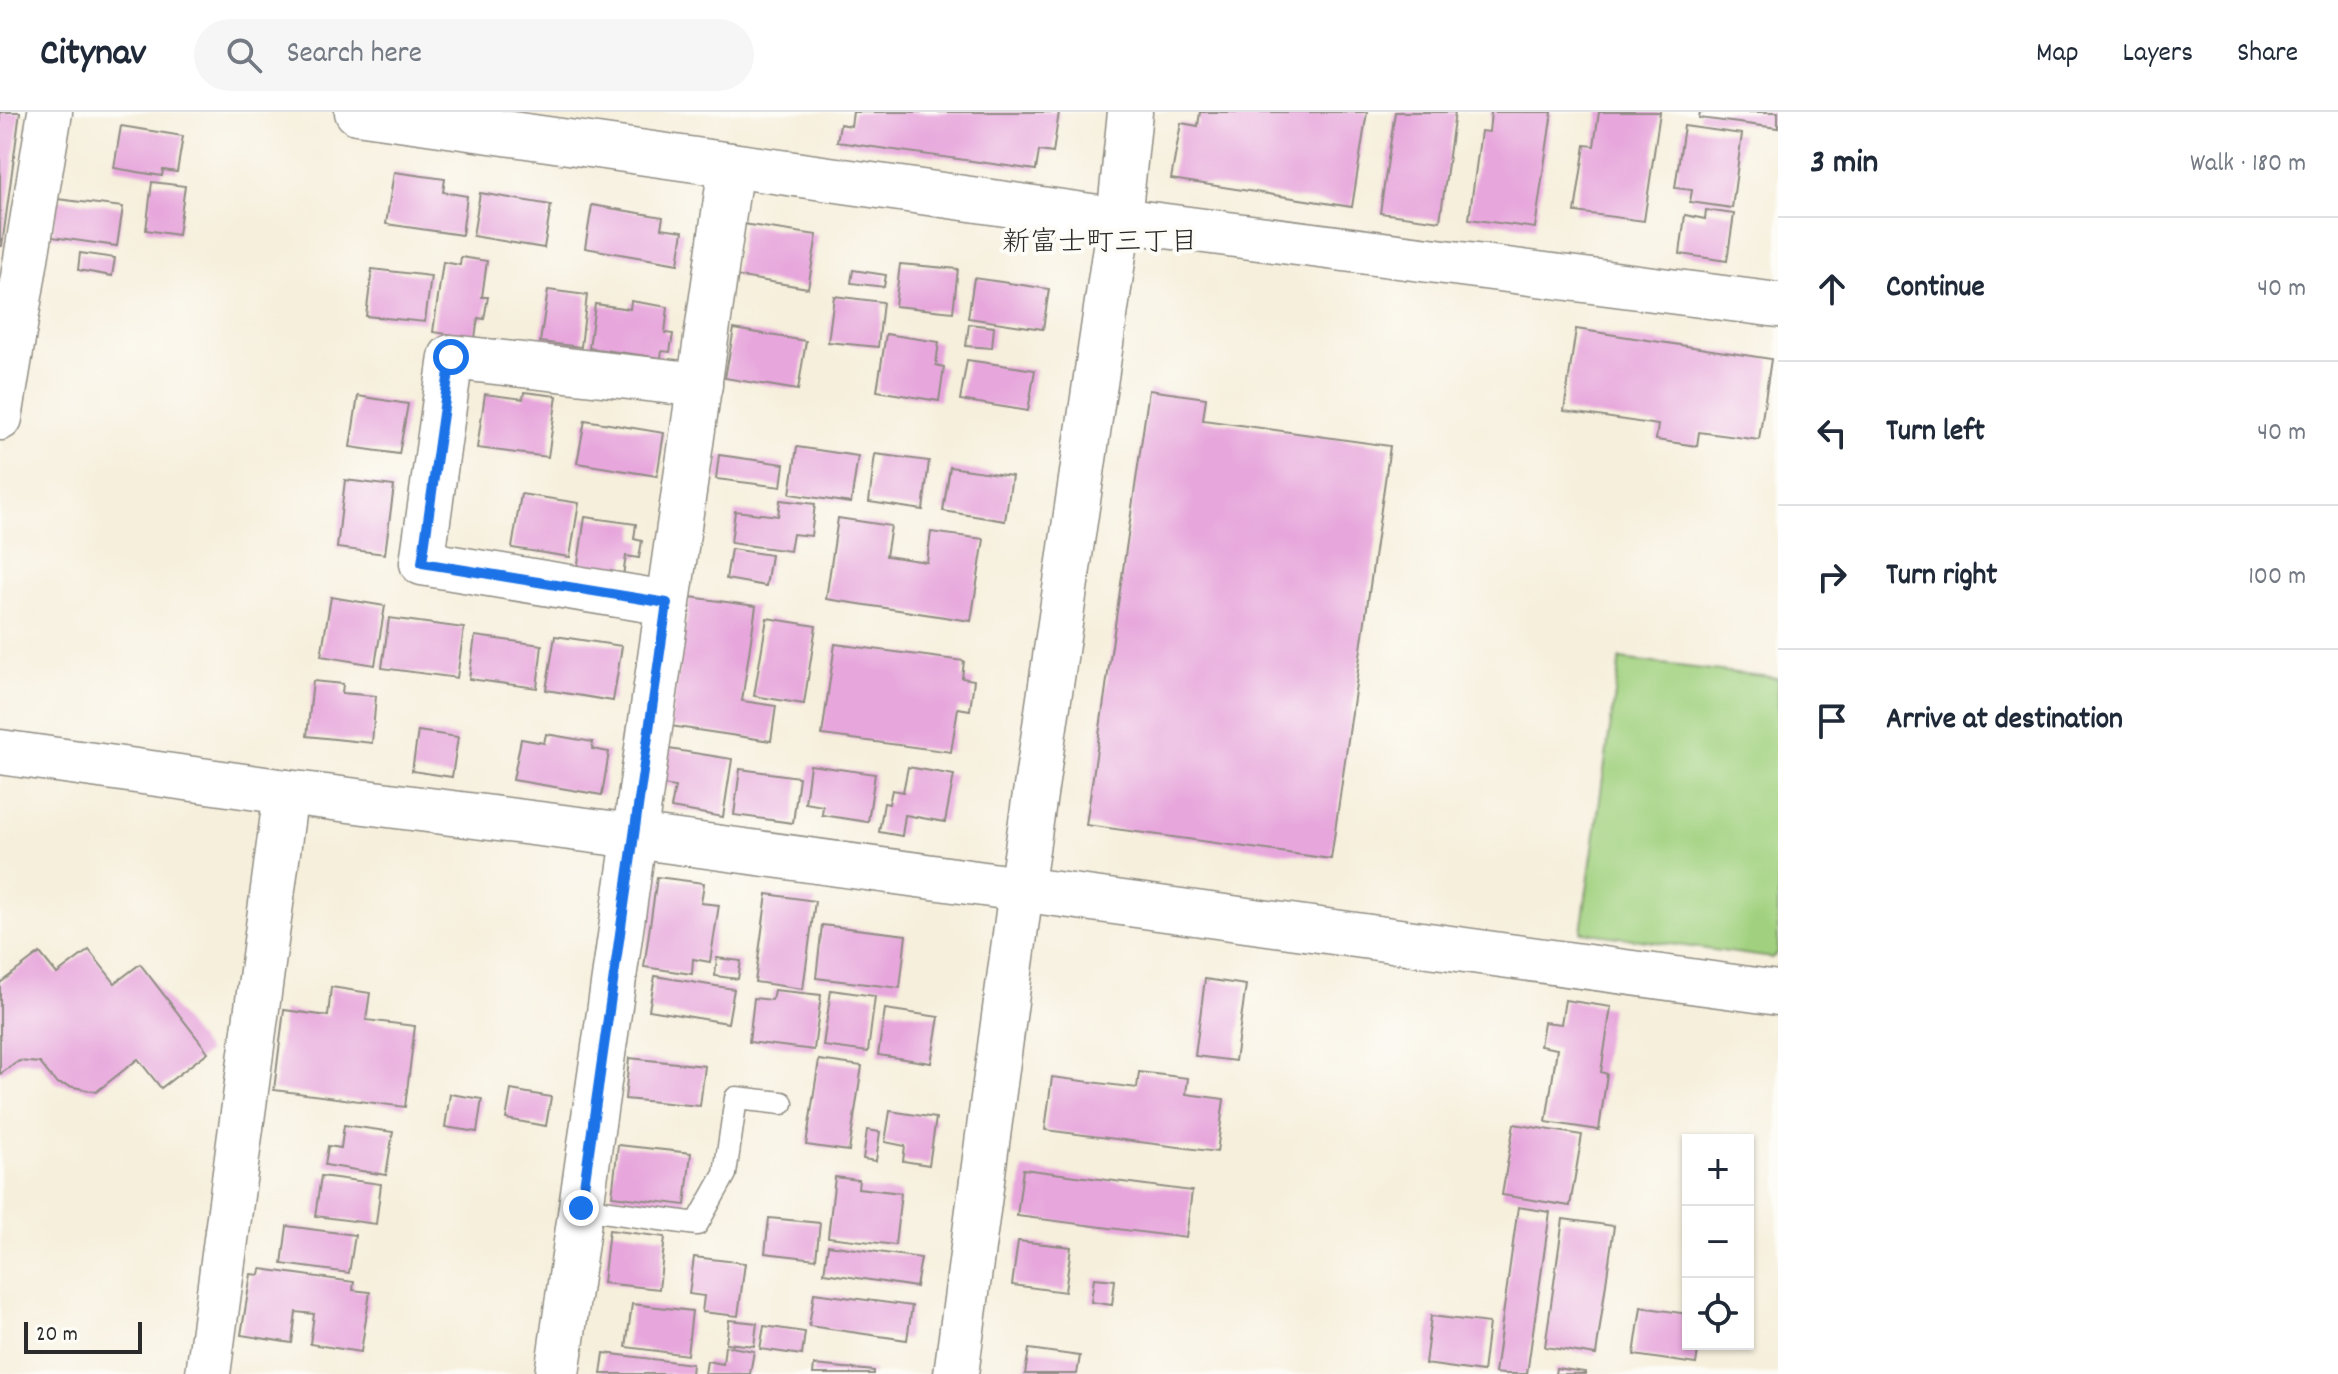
<!DOCTYPE html>
<meta charset="utf-8">
<style>
:root{--surface:#fff;--page:#f6f6f7;--text:#1f2937;--muted:#747a83;--line:#e0e1e3}
body{margin:0;font-family:Dekko,"Klee One",sans-serif;background:var(--page);color:var(--text)}
.controls{position:absolute;right:24px;bottom:24px;display:grid;overflow:hidden;border-radius:0px;box-shadow:0 2px 6px #0004}
.controls button{width:72px;height:72px;display:grid;place-items:center;padding:0;border:0;border-bottom:2px solid var(--line);background:var(--surface);color:var(--text);font:40px sans-serif}
.scale{position:absolute;left:24px;bottom:20px;width:118px;box-sizing:border-box;padding-left:8px;border:4px solid #2b2b2b;border-top:0;font-size:22px;line-height:28px;white-space:nowrap;color:#2b2b2b;-webkit-text-stroke:6px #fdfcf7;paint-order:stroke}
.stop{position:absolute;width:24px;height:24px;margin:-18px;border:6px solid #1a73e8;border-radius:50%;background:#fff}
.stop.end{background:#1a73e8;border-color:#fff;box-shadow:0 2px 8px #0008}
.list{margin:0;padding:0;list-style:none}
h2{display:flex;justify-content:space-between;align-items:center;height:104px;margin:0;padding:0 32px;font-size:34px}
h2 small{font-size:26px;font-weight:400;color:var(--muted)}
.list li{display:grid;grid-template-columns:52px 1fr auto;gap:24px;align-items:center;box-sizing:border-box;height:144px;padding:0 32px;border-top:2px solid var(--line)}
.list b{display:block;font-size:30px;white-space:nowrap}
.list em{font-size:26px;font-style:normal;color:var(--muted)}
.icon{flex:none;width:44px;height:44px;fill:none;stroke:currentColor;stroke-width:2;stroke-linecap:round;stroke-linejoin:round}
.map{position:relative;flex:none;width:1778px;height:1262px;overflow:hidden}
header{display:flex;align-items:center;gap:48px;box-sizing:border-box;height:112px;padding:0 40px;background:var(--surface);border-bottom:2px solid var(--line)}
header strong{font-size:38px}
nav{display:flex;gap:44px;margin-inline-start:auto;font-size:28px}
.search{width:560px;height:72px;background:var(--page);display:flex;align-items:center;gap:20px;box-sizing:border-box;padding:0 28px;border-radius:44px;color:var(--muted);font-size:30px}
main{display:flex}
aside{flex:1;background:var(--surface)}
.map>svg:first-child{display:block}
.green{fill:#a1d17f;stroke:#667e55;stroke-width:2}
.building{fill:#e7a7dc}
.lines{fill:none;stroke-linecap:round;stroke-linejoin:round}
.service-casing{stroke:#908d84;stroke-width:25}
.minor-casing{stroke:#908d84;stroke-width:47}
.service{stroke:#fff;stroke-width:22}
.minor{stroke:#fff;stroke-width:44}
.route{stroke:#1a73e8;stroke-width:10}
.labels{text-anchor:middle;stroke-width:8;stroke-linejoin:round;paint-order:stroke}
.neighbourhood-label{font-size:28px;fill:#2b2b2b;stroke:#fdfcf7}
</style>
<header>
<strong>Citynav</strong>
<div class="search"><svg class="icon" aria-label="search" viewBox="0 0 24 24"><circle cx="10" cy="10" r="6"/><path d="M15 15l6 6"/></svg>Search here</div>
<nav><a>Map</a><a>Layers</a><a>Share</a></nav>
</header>
<main>
<div class="map">
<svg width="1778" height="1262" viewBox="0 0 1778 1262">
<rect width="100%" height="100%" fill="#fdfcf7"/>
<filter id="ink" filterUnits="userSpaceOnUse"><feTurbulence type="fractalNoise" baseFrequency=".0125" numOctaves="2"/><feDisplacementMap in="SourceGraphic" scale="16" xChannelSelector="R" yChannelSelector="G"/><feConvolveMatrix kernelMatrix="1 2 1 2 8 2 1 2 1" color-interpolation-filters="sRGB"/></filter>
<filter id="wash" filterUnits="userSpaceOnUse"><feTurbulence type="fractalNoise" baseFrequency=".006" numOctaves="4" result="noise"/><feDisplacementMap in="SourceGraphic" scale="32" xChannelSelector="R" yChannelSelector="G"/><feGaussianBlur stdDeviation="1.8" result="paint"/><feColorMatrix in="noise" values="0 0 0 0 0 0 0 0 0 0 0 0 0 0 0 0 0 1.4 0 .05"/><feComposite in="paint" operator="in"/></filter>
<g filter="url(#wash)">
<rect width="100%" height="100%" fill="#f6efdc"/>
<polygon class="green" points="1620,547 1778,566 1778,840 1772,846 1581,820"/>
<g id="blocks">
<g class="building">
<polygon points="0,0 20,0 2,134 0,134"/>
<polygon points="853,0 1059,0 1053,41 1039,39 1036,58 837,30 840,12 851,14"/>
<polygon points="1200,0 1367,0 1352,95 1171,67 1181,11 1198,14"/>
<polygon points="1395,0 1455,0 1440,109 1380,101"/>
<polygon points="1491,0 1552,0 1535,116 1469,107 1481,19 1489,20"/>
<polygon points="1599,0 1660,0 1644,109 1575,100 1585,33 1594,34"/>
<polygon points="1700,0 1778,0 1778,16 1699,6"/>
<polygon points="121,14 183,24 177,60 163,58 162,64 114,56"/>
<polygon points="1684,14 1742,22 1732,96 1690,90 1692,78 1675,76"/>
<polygon points="394,60 445,67 443,80 467,84 462,123 386,112"/>
<polygon points="152,70 185,74 178,123 146,118"/>
<polygon points="480,81 551,93 544,136 473,124"/>
<polygon points="57,87 123,95 117,134 52,125"/>
<polygon points="592,93 663,105 661,116 683,119 678,152 585,136"/>
<polygon points="1706,98 1734,102 1727,149 1680,142 1685,103 1705,107"/>
<polygon points="743,112 817,123 808,176 735,164"/>
<polygon points="80,141 115,146 112,164 78,158"/>
<polygon points="461,145 487,149 482,185 488,185 484,207 478,206 475,226 433,220 443,150 460,153"/>
<polygon points="900,152 958,157 953,200 895,194"/>
<polygon points="372,157 431,164 425,210 366,204"/>
<polygon points="853,158 886,163 884,175 851,171"/>
<polygon points="974,166 1049,177 1043,217 968,206"/>
<polygon points="548,178 587,183 581,235 540,230"/>
<polygon points="834,184 883,190 878,235 828,230"/>
<polygon points="631,189 668,195 665,221 673,222 670,240 662,239 661,246 589,236 595,192 630,197"/>
<polygon points="969,212 994,215 992,236 966,234"/>
<polygon points="734,217 806,229 798,278 725,266"/>
<polygon points="1576,217 1771,247 1759,328 1699,320 1697,334 1656,328 1658,313 1564,299"/>
<polygon points="886,222 939,230 936,253 944,255 939,289 877,279"/>
<polygon points="967,248 1035,258 1028,299 960,288"/>
<polygon points="1149,278 1206,286 1203,308 1390,334 1331,747 1086,713"/>
<polygon points="524,280 557,284 548,345 477,336 485,282 523,287"/>
<polygon points="358,284 408,292 399,342 350,335"/>
<polygon points="585,308 664,321 657,364 577,351"/>
<polygon points="797,335 858,344 851,391 790,382"/>
<polygon points="875,342 929,349 923,398 869,390"/>
<polygon points="719,343 784,352 781,375 716,367"/>
<polygon points="950,355 1012,364 1005,409 943,399"/>
<polygon points="345,368 394,374 385,442 337,436"/>
<polygon points="521,382 579,391 570,445 512,436"/>
<polygon points="780,388 815,392 811,424 793,422 790,439 731,431 735,399 778,404"/>
<polygon points="585,405 636,412 634,427 642,429 639,446 626,444 623,464 577,458"/>
<polygon points="838,406 891,414 886,444 927,450 931,420 984,427 971,509 826,487"/>
<polygon points="731,437 771,443 766,474 726,467"/>
<polygon points="331,485 385,494 375,553 321,544"/>
<polygon points="690,485 756,494 742,589 776,594 771,629 670,614"/>
<polygon points="389,506 464,516 457,566 382,556"/>
<polygon points="767,506 816,514 804,592 754,584"/>
<polygon points="475,524 542,533 537,576 469,567"/>
<polygon points="555,524 622,534 613,589 546,578"/>
<polygon points="835,532 964,549 962,566 974,568 970,598 958,596 951,640 822,623"/>
<polygon points="313,569 343,572 342,581 376,584 372,631 307,624"/>
<polygon points="418,619 458,625 452,665 412,659"/>
<polygon points="546,622 593,630 592,637 609,640 602,683 513,668 521,627 544,631"/>
<polygon points="669,637 732,647 723,705 671,696 675,675 663,673"/>
<polygon points="810,653 875,662 868,710 822,703 823,694 805,691"/>
<polygon points="908,655 954,663 945,710 905,703 902,724 879,720 884,691 889,692 892,678 903,680"/>
<polygon points="740,657 799,665 793,711 734,703"/>
<polygon points="657,765 704,771 701,791 719,793 710,850 693,847 692,862 644,855"/>
<polygon points="767,782 815,789 803,877 755,870"/>
<polygon points="822,813 906,823 900,876 816,866"/>
<polygon points="89,838 115,871 140,852 208,940 161,976 138,947 96,980 56,971 40,951 19,949 0,962 0,871 40,841 57,862"/>
<polygon points="717,846 741,849 738,867 715,864"/>
<polygon points="655,864 734,877 728,911 649,898"/>
<polygon points="1205,867 1246,873 1235,949 1195,944"/>
<polygon points="331,875 370,881 366,908 415,914 405,995 274,978 284,898 328,904"/>
<polygon points="774,878 821,883 814,938 749,930 754,886 772,888"/>
<polygon points="831,878 875,884 868,940 823,934"/>
<polygon points="1565,888 1611,895 1601,960 1607,962 1599,1018 1546,1010 1557,937 1540,934 1544,910 1561,912"/>
<polygon points="885,897 939,905 931,951 878,943"/>
<polygon points="629,946 705,954 700,994 625,987"/>
<polygon points="819,948 862,954 849,1039 806,1033"/>
<polygon points="1139,960 1188,966 1186,982 1224,987 1217,1040 1045,1018 1052,965 1137,976"/>
<polygon points="511,978 551,985 546,1014 506,1007"/>
<polygon points="450,982 482,987 477,1020 445,1015"/>
<polygon points="890,999 936,1006 929,1053 903,1049 905,1034 885,1030"/>
<polygon points="1514,1012 1582,1023 1570,1094 1502,1083"/>
<polygon points="344,1013 393,1020 386,1063 325,1053 328,1034 341,1036"/>
<polygon points="867,1018 880,1020 876,1049 863,1047"/>
<polygon points="618,1033 691,1041 685,1093 612,1084"/>
<polygon points="1023,1057 1192,1079 1186,1126 1017,1104"/>
<polygon points="321,1064 381,1072 376,1112 315,1104"/>
<polygon points="835,1065 859,1068 858,1076 901,1081 895,1133 828,1125"/>
<polygon points="1518,1095 1550,1100 1527,1262 1504,1262 1495,1261"/>
<polygon points="769,1106 820,1111 816,1147 765,1141"/>
<polygon points="1563,1107 1614,1114 1596,1243 1545,1235"/>
<polygon points="287,1114 355,1123 349,1161 282,1152"/>
<polygon points="609,1118 665,1125 659,1177 603,1171"/>
<polygon points="1018,1129 1071,1135 1065,1180 1012,1173"/>
<polygon points="828,1133 921,1146 916,1175 824,1161"/>
<polygon points="694,1145 745,1151 738,1204 702,1200 704,1184 689,1182"/>
<polygon points="261,1157 354,1170 353,1178 370,1180 361,1240 310,1232 314,1202 296,1200 292,1231 241,1223 251,1162 260,1163"/>
<polygon points="1094,1166 1115,1168 1112,1193 1091,1190"/>
<polygon points="814,1181 912,1194 907,1228 809,1214"/>
<polygon points="632,1192 692,1199 687,1243 626,1235"/>
<polygon points="1641,1195 1688,1202 1688,1232 1699,1232 1696,1252 1634,1243"/>
<polygon points="1431,1204 1489,1211 1483,1260 1425,1252"/>
<polygon points="729,1208 757,1211 754,1234 726,1231"/>
<polygon points="764,1214 805,1220 802,1243 760,1237"/>
<polygon points="725,1234 754,1239 750,1262 705,1262 707,1249 723,1252"/>
<polygon points="1029,1237 1080,1244 1077,1262 1025,1262"/>
<polygon points="604,1241 692,1252 691,1262 601,1262"/>
<polygon points="814,1253 874,1259 874,1262 813,1262"/>
<polygon points="1556,1256 1585,1260 1585,1262 1555,1262"/>
</g>
</g>
</g>
<g filter="url(#ink)">
<use href="#blocks" fill-opacity="0" stroke="#908d84" stroke-width="2"/>
<g class="lines">
<g class="service-casing">
<polyline id="service" points="581,1096 697,1112 725,1062 736,986 782,991"/>
</g>
<g class="minor-casing">
<g id="minor">
<polyline points="357,0 1119,108 1778,193"/>
<polyline points="0,306 50,0"/>
<polyline points="667,491 422,451 451,245 700,273"/>
<polyline points="0,640 286,680 634,724 1778,881"/>
<polyline points="208,1262 286,680"/>
<polyline points="557,1262 731,53"/>
<polyline points="956,1262 1021,778 1119,108 1130,0"/>
</g>
</g>
<use href="#service" class="service"/>
<use href="#minor" class="minor"/>
</g>
</g>
<g class="lines" filter="url(#ink)">
<polyline class="route" points="451,245 422,451 667,491 581,1096"/>
</g>
<g class="labels">
<g class="neighbourhood-label">
<text x="1100" y="138">新富士町三丁目</text>
</g>
</g>
</svg>
<div class="controls">
<button>+</button>
<button>−</button>
<button><svg class="icon" aria-label="locate" viewBox="0 0 24 24"><circle cx="12" cy="12" r="6"/><path d="M12 2v4M12 18v4M2 12h4M18 12h4"/></svg></button>
</div>
<div class="scale">20 m</div>
<div class="stop" style="left:451px;top:245px"></div>
<div class="stop end" style="left:581px;top:1096px"></div>
</div>
<aside>
<h2>3 min<small>Walk · 180 m</small></h2>
<ul class="list">
<li><svg class="icon" aria-label="ahead" viewBox="0 0 24 24"><path d="M12 20V5M6 11l6-6 6 6"/></svg><div><b>Continue</b></div><em>40 m</em></li>
<li><svg class="icon" aria-label="left" viewBox="0 0 24 24"><path d="M17 20v-9H6M10 6l-5 5 5 5"/></svg><div><b>Turn left</b></div><em>40 m</em></li>
<li><svg class="icon" aria-label="right" viewBox="0 0 24 24"><path d="M7 20v-9h11M14 6l5 5-5 5"/></svg><div><b>Turn right</b></div><em>100 m</em></li>
<li><svg class="icon" aria-label="arrive" viewBox="0 0 24 24"><path d="M6 21V4h12l-3 4 3 4H6"/></svg><div><b>Arrive at destination</b></div></li>
</ul>
</aside>
</main>
